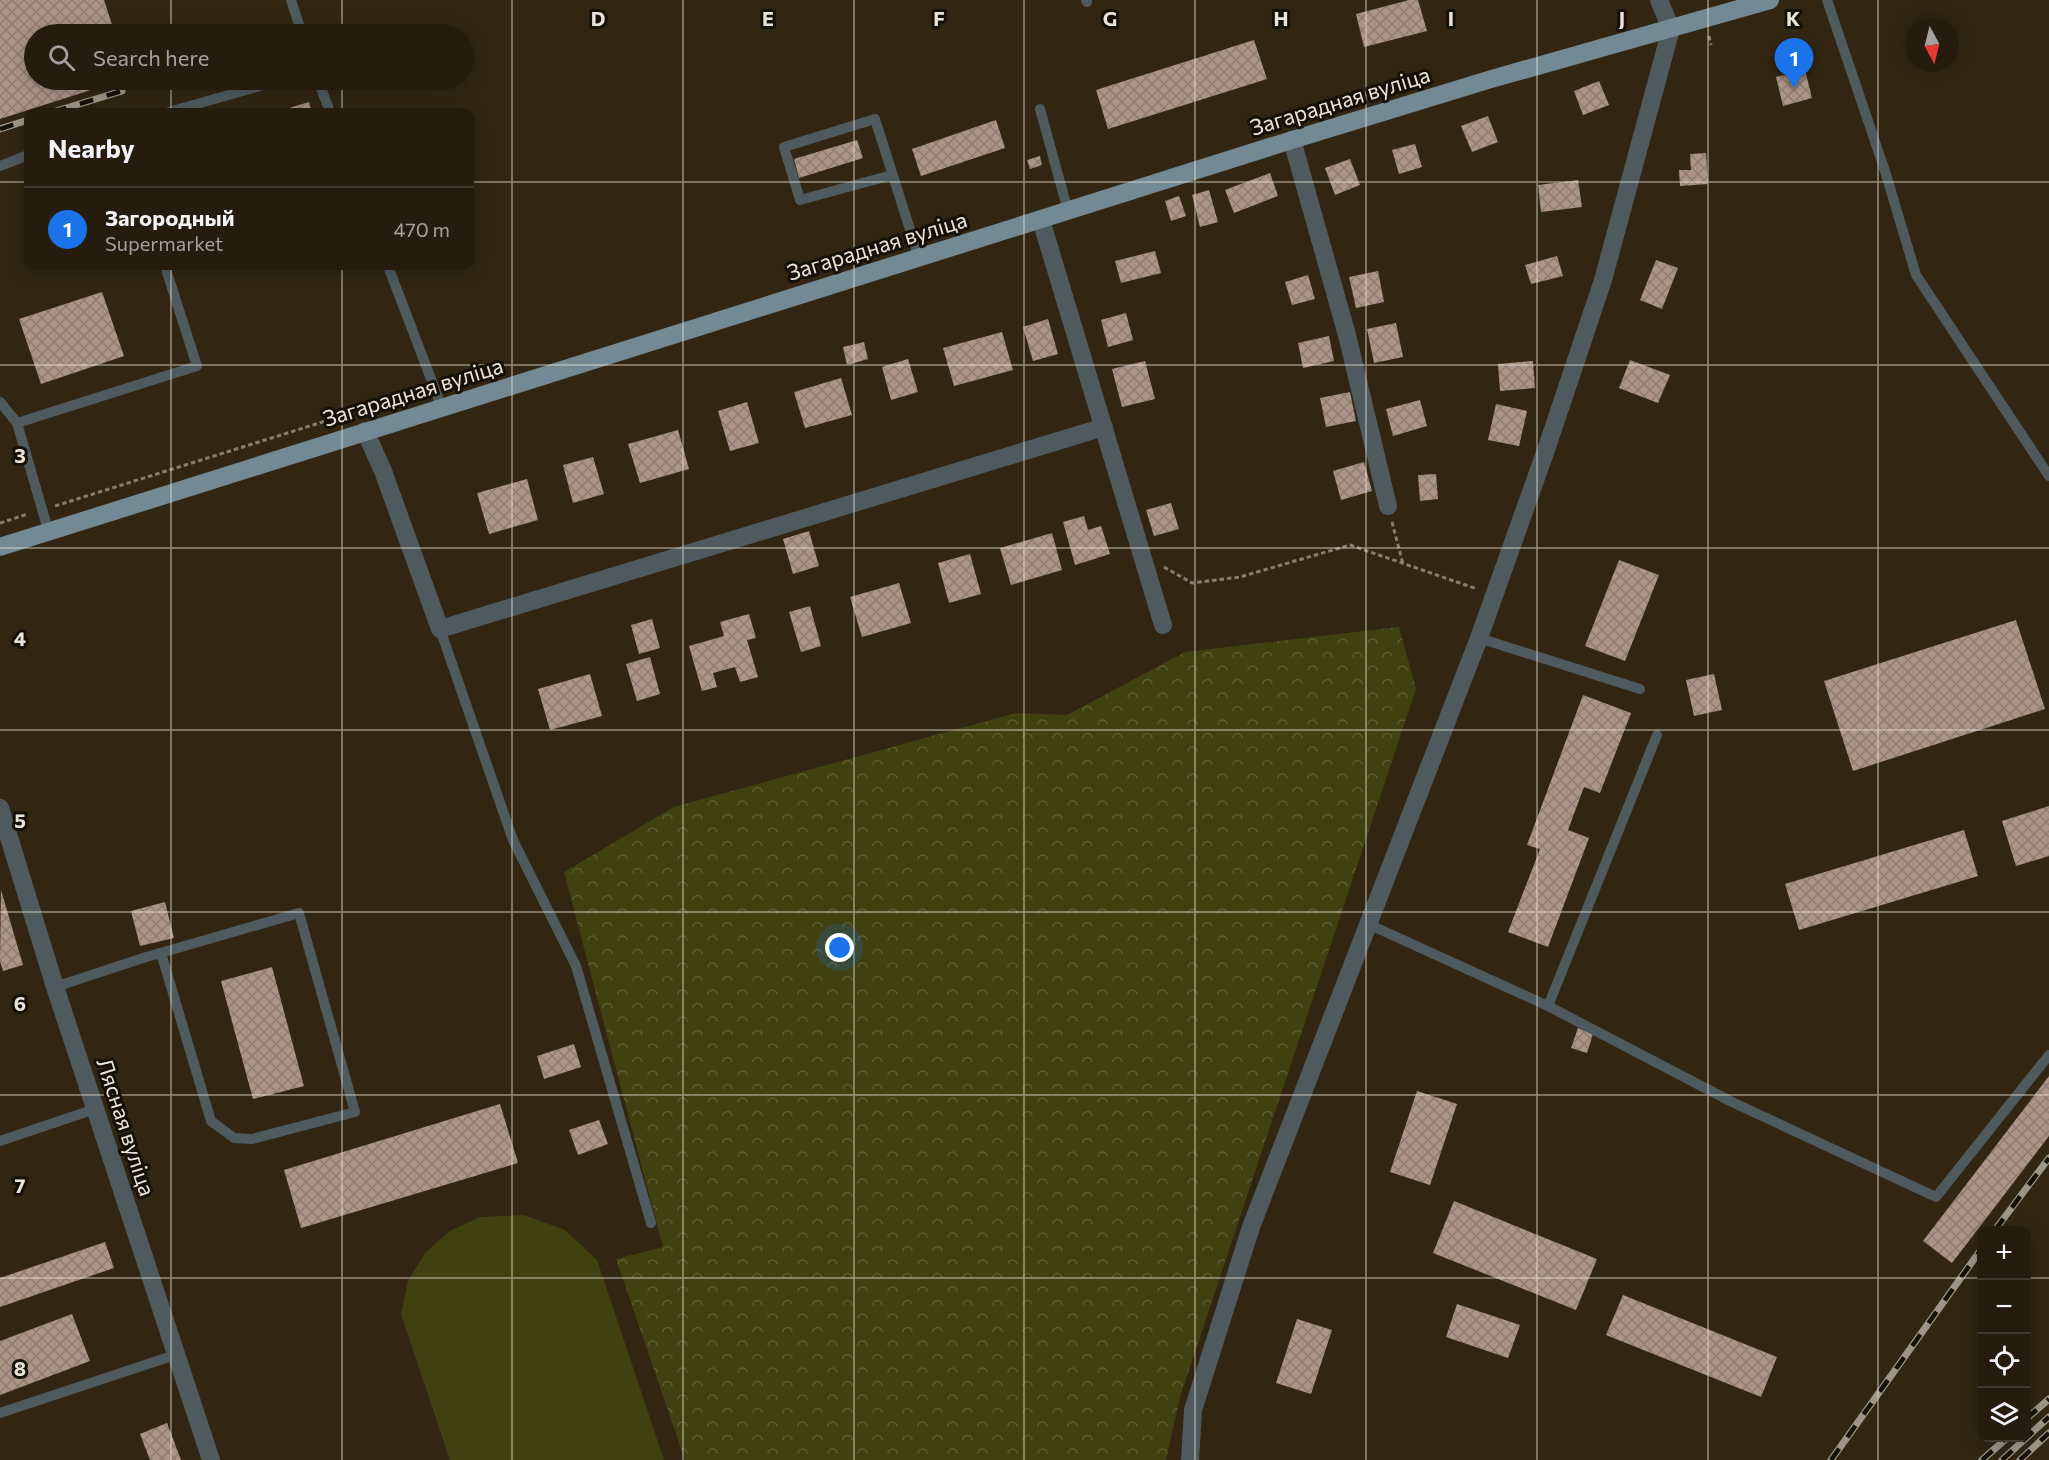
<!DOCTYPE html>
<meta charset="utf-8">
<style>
:root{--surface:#261c0e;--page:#32291c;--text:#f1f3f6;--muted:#a4a19e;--line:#423a2e;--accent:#1a73e8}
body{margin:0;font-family:Commissioner,sans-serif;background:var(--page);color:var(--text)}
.controls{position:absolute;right:18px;bottom:18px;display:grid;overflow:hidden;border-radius:12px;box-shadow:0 3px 15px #0003}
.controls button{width:54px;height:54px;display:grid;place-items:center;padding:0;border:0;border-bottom:2px solid var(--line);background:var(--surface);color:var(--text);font:30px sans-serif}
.compass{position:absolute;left:1905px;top:18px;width:54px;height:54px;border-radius:50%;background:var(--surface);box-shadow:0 3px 15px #0003;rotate:173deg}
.you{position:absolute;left:840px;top:948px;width:21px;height:21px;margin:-15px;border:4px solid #fff;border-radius:50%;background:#1a73e8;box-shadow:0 0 0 9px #1a73e833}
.badge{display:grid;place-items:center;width:39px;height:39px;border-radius:50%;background:var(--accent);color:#fff;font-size:20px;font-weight:700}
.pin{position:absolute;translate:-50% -50px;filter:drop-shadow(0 2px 3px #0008)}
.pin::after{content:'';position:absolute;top:32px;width:21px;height:18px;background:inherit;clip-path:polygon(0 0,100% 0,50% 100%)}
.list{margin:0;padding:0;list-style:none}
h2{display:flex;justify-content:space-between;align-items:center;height:78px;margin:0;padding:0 24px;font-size:26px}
h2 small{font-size:20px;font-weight:400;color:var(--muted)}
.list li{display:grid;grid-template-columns:39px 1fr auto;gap:18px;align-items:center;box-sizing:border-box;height:84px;padding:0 24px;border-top:2px solid var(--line)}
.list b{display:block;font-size:22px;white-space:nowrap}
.list p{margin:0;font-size:20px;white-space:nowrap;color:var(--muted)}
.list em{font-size:20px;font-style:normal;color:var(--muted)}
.icon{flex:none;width:33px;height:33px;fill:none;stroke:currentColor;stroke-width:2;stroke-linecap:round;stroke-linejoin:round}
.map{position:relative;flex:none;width:2049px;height:1460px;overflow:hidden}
.search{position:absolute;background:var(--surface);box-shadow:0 3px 15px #0003;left:24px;top:24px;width:450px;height:66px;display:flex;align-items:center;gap:15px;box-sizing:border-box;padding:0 21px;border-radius:33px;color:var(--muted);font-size:22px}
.panel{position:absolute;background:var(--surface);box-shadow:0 3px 15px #0003;left:24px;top:108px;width:450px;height:162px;border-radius:12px}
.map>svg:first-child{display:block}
.grass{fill:#404111}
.forest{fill:url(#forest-crowns)}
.building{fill:url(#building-cross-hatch)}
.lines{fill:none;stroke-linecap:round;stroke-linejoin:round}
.path{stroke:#887e6f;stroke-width:3;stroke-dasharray:4.5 3;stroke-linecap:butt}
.service{stroke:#4e5a5e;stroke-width:10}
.minor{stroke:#4e5a5e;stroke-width:18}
.primary{stroke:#738a94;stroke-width:18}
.rail-casing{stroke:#9f9587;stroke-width:7}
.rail{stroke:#151008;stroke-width:4.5;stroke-dasharray:14;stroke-linecap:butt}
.grid{fill:none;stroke:#ebe3d8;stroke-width:1.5;stroke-opacity:0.55}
.labels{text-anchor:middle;stroke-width:6;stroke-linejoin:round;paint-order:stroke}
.street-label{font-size:22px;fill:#ebe3d8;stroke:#151008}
.grid-label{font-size:20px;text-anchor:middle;font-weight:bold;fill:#ebe3d8;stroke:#151008;stroke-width:6;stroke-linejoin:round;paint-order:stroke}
</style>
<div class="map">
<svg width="2049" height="1460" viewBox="0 0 2049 1460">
<defs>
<pattern id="forest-crowns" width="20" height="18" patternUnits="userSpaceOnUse" patternTransform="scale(1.5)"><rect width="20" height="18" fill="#404111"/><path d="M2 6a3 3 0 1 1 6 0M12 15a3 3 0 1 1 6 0" fill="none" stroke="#5c5c33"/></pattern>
<pattern id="building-cross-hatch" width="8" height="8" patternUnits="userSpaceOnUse" patternTransform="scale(1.5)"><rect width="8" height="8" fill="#ac9487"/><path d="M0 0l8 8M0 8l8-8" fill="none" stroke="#8d7c72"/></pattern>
</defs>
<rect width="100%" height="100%" fill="#322613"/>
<polygon class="grass" points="524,1215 565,1230 597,1260 664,1460 450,1460 401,1314 408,1281 425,1253 450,1231 480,1217"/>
<polygon class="forest" points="1399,627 1416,689 1180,1397 1166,1460 685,1460 616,1259 663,1247 564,872 674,807 1016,713 1067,715 1185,652"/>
<g class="building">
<polygon points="0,0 104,0 115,34 34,34 34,80 122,80 0,119"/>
<polygon points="1409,0 1418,0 1427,31 1364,47 1356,14"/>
<polygon points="1254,40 1267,79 1108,129 1096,90"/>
<polygon points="1805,70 1812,98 1783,106 1776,77"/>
<polygon points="1599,81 1609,105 1583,115 1574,91"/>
<polygon points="309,102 312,112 276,112"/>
<polygon points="1488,116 1498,142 1472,152 1461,126"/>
<polygon points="996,120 1005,148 921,176 912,149"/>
<polygon points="857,140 863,158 799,178 794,159"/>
<polygon points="1415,144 1422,167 1399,174 1392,150"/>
<polygon points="1706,153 1708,184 1680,186 1679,170 1691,170 1690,154"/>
<polygon points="1040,156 1042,165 1030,169 1027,160"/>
<polygon points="1350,159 1360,185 1335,195 1325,168"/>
<polygon points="1270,173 1278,196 1234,213 1225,190"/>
<polygon points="1578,180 1582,207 1541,212 1538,185"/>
<polygon points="1209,190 1218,222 1200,227 1192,195"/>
<polygon points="1179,196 1186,216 1171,221 1165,201"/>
<polygon points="1155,251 1161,273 1121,283 1115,261"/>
<polygon points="1557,256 1563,276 1531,284 1525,265"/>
<polygon points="1656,260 1678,268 1662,309 1640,300"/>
<polygon points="1378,271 1384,302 1356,308 1349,277"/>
<polygon points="1308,275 1315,299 1292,305 1285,282"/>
<polygon points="102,292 124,356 41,384 19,319"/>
<polygon points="1126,313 1133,340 1108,347 1101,320"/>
<polygon points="1048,319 1058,354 1033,361 1023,327"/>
<polygon points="1396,323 1403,357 1374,363 1367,329"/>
<polygon points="1002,332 1013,370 954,386 943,348"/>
<polygon points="1329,336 1334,361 1303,368 1298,343"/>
<polygon points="864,342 868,359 847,365 843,347"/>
<polygon points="908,359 918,392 891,400 882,367"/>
<polygon points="1630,360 1670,375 1658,403 1619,388"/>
<polygon points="1145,361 1155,399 1122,407 1112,369"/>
<polygon points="1533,361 1535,388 1500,391 1498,364"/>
<polygon points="841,378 852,415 805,428 794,392"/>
<polygon points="1350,392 1356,421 1326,427 1320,398"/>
<polygon points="1420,400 1427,426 1393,436 1386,409"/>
<polygon points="747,402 759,443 730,451 718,411"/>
<polygon points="1496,404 1527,411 1519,446 1488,440"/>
<polygon points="678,430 689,469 640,483 628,444"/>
<polygon points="593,457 604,494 573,503 563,465"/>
<polygon points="1364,462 1372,491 1341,500 1333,471"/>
<polygon points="1436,474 1438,499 1420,501 1418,475"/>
<polygon points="527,479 538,520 489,534 477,493"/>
<polygon points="1171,503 1179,529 1154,536 1146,510"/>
<polygon points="1084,516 1088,530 1101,526 1110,554 1075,565 1063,522"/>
<polygon points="809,531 819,566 793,574 783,539"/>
<polygon points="1052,533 1062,570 1011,585 1000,548"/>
<polygon points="970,554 981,594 949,603 938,563"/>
<polygon points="1619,560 1659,575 1625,661 1585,646"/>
<polygon points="899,583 911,623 862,637 850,597"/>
<polygon points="810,606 821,646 801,652 789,612"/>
<polygon points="749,614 756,638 747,640 758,677 740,682 735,667 713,673 717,687 702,691 689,646 724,636 720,622"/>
<polygon points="652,619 660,648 639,654 631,625"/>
<polygon points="2016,620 2045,709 1853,771 1824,681"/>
<polygon points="650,657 660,694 637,701 626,664"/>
<polygon points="590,674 602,716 550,730 538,689"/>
<polygon points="1714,674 1722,710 1694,716 1686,680"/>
<polygon points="1583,695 1631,713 1600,793 1584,787 1568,830 1589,838 1548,947 1508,932 1540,849 1527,845"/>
<polygon points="2049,806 2049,856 2016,866 2002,821"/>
<polygon points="1964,830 1978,876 1799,930 1785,884"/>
<polygon points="1,890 23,965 3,971 0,961"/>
<polygon points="165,902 174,938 140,946 131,911"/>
<polygon points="272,967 304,1086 253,1099 221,981"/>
<polygon points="1578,1028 1593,1034 1587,1053 1571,1048"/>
<polygon points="574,1044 581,1067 544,1079 537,1056"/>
<polygon points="2049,1076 2049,1136 1952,1263 1923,1241"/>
<polygon points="1417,1091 1457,1104 1430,1185 1390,1172"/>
<polygon points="500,1104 518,1163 301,1228 284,1170"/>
<polygon points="599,1120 608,1144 578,1155 569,1130"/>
<polygon points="1454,1201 1597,1259 1576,1310 1433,1253"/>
<polygon points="105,1242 114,1268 0,1307 0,1278"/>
<polygon points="1623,1295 1777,1357 1761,1397 1606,1335"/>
<polygon points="1457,1304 1520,1325 1508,1358 1446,1337"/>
<polygon points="72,1314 90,1361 0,1395 0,1341"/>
<polygon points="1297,1319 1332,1330 1311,1394 1276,1383"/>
<polygon points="167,1423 181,1460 150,1460 140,1434"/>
</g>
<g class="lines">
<g class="path">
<polyline points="1709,36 1711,45"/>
<polyline points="55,506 421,391"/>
<polyline points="1392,522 1403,564"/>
<polyline points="0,523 28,514"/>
<polyline points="1164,567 1192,583 1240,577 1350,545 1477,589"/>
</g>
<g class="service">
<polyline points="291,0 302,34"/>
<polyline points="1086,0 1087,2"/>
<polyline points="1827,0 1885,171 1916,275 2049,476"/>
<polyline points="318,80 330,112"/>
<polyline points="1040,109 1068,211"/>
<polyline points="169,112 281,80"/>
<polyline points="0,166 28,155"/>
<polyline points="892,175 800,200 784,147 875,119 919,258"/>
<polyline points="388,266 442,408"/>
<polyline points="0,402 17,423 49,533"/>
<polyline points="17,423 197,366 165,266"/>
<polyline points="440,629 513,840 576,966 651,1223"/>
<polyline points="1479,638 1640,689"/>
<polyline points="1368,924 1548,1006 1732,1102 1936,1197 2049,1055"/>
<polyline points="55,987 143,958 299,913 355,1112 252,1139 234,1138 211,1121 161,953"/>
<polyline points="1548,1006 1657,735"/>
<polyline points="0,1141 95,1109"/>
<polyline points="0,1413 175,1355"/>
</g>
<g class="minor">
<polyline points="1292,140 1347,335 1388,506"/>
<polyline points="1041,220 1163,625"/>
<polyline points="365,431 383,471 440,629 1104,427"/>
<polyline points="0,808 55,987 211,1460"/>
<polyline points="1190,1460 1193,1410 1251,1227 1479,638 1547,447 1603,280 1671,29 1659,0"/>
</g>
<polyline class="primary" points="0,547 1292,140 1488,80 1770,0"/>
<g class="rail-casing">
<g id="rail">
<polyline points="53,112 122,91"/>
<polyline points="0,129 28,120"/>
<polyline points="1995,1230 2049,1158"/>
<polyline points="2026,1419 2049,1399"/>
<polyline points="1831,1460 1982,1248"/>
<polyline points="1982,1460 2007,1438"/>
<polyline points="2002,1460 2049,1417"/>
<polyline points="2020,1460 2049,1433"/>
</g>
</g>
<use href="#rail" class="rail"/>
</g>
<path class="grid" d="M171 0V34M342 0V34M512 0V1460M683 0V1460M854 0V1460M1024 0V1460M1195 0V1460M1366 0V1460M1537 0V1460M1708 0V1460M1878 0V1460M171 80V112M342 80V112M0 182H28M470 182H2049M171 266V1460M342 266V1460M0 365H2049M0 548H2049M0 730H2049M0 912H2049M0 1095H2049M0 1278H1982M2026 1278H2049"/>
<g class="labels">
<g class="street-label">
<text transform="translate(1340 101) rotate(-17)" y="8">Загарадная вуліца</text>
<text transform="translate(877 246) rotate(-17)" y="8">Загарадная вуліца</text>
<text transform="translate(413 392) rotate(-17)" y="8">Загарадная вуліца</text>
<text transform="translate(126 1127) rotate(72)" y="8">Лясная вуліца</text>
</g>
</g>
<g class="grid-label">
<text x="598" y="26">D</text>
<text x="768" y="26">E</text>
<text x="939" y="26">F</text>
<text x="1110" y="26">G</text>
<text x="1281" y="26">H</text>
<text x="1451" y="26">I</text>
<text x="1622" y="26">J</text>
<text x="1793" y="26">K</text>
<text x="20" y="463">3</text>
<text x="20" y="646">4</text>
<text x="20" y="828">5</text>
<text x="20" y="1011">6</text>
<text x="20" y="1193">7</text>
<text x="20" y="1376">8</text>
</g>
</svg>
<div class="controls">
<button>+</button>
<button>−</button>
<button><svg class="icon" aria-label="locate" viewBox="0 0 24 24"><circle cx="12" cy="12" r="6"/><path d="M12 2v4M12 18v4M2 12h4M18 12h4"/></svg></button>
<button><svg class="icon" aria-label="layers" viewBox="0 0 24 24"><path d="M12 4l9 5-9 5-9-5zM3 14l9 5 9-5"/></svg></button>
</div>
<svg class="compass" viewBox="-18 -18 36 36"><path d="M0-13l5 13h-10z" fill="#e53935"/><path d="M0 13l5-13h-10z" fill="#a4a19e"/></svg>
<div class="you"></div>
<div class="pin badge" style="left:1794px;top:88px">1</div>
<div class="search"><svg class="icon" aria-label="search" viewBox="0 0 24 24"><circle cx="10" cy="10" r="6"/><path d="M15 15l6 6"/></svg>Search here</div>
<section class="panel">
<h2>Nearby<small></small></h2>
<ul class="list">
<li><span class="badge">1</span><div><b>Загородный</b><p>Supermarket</p></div><em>470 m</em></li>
</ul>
</section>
</div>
